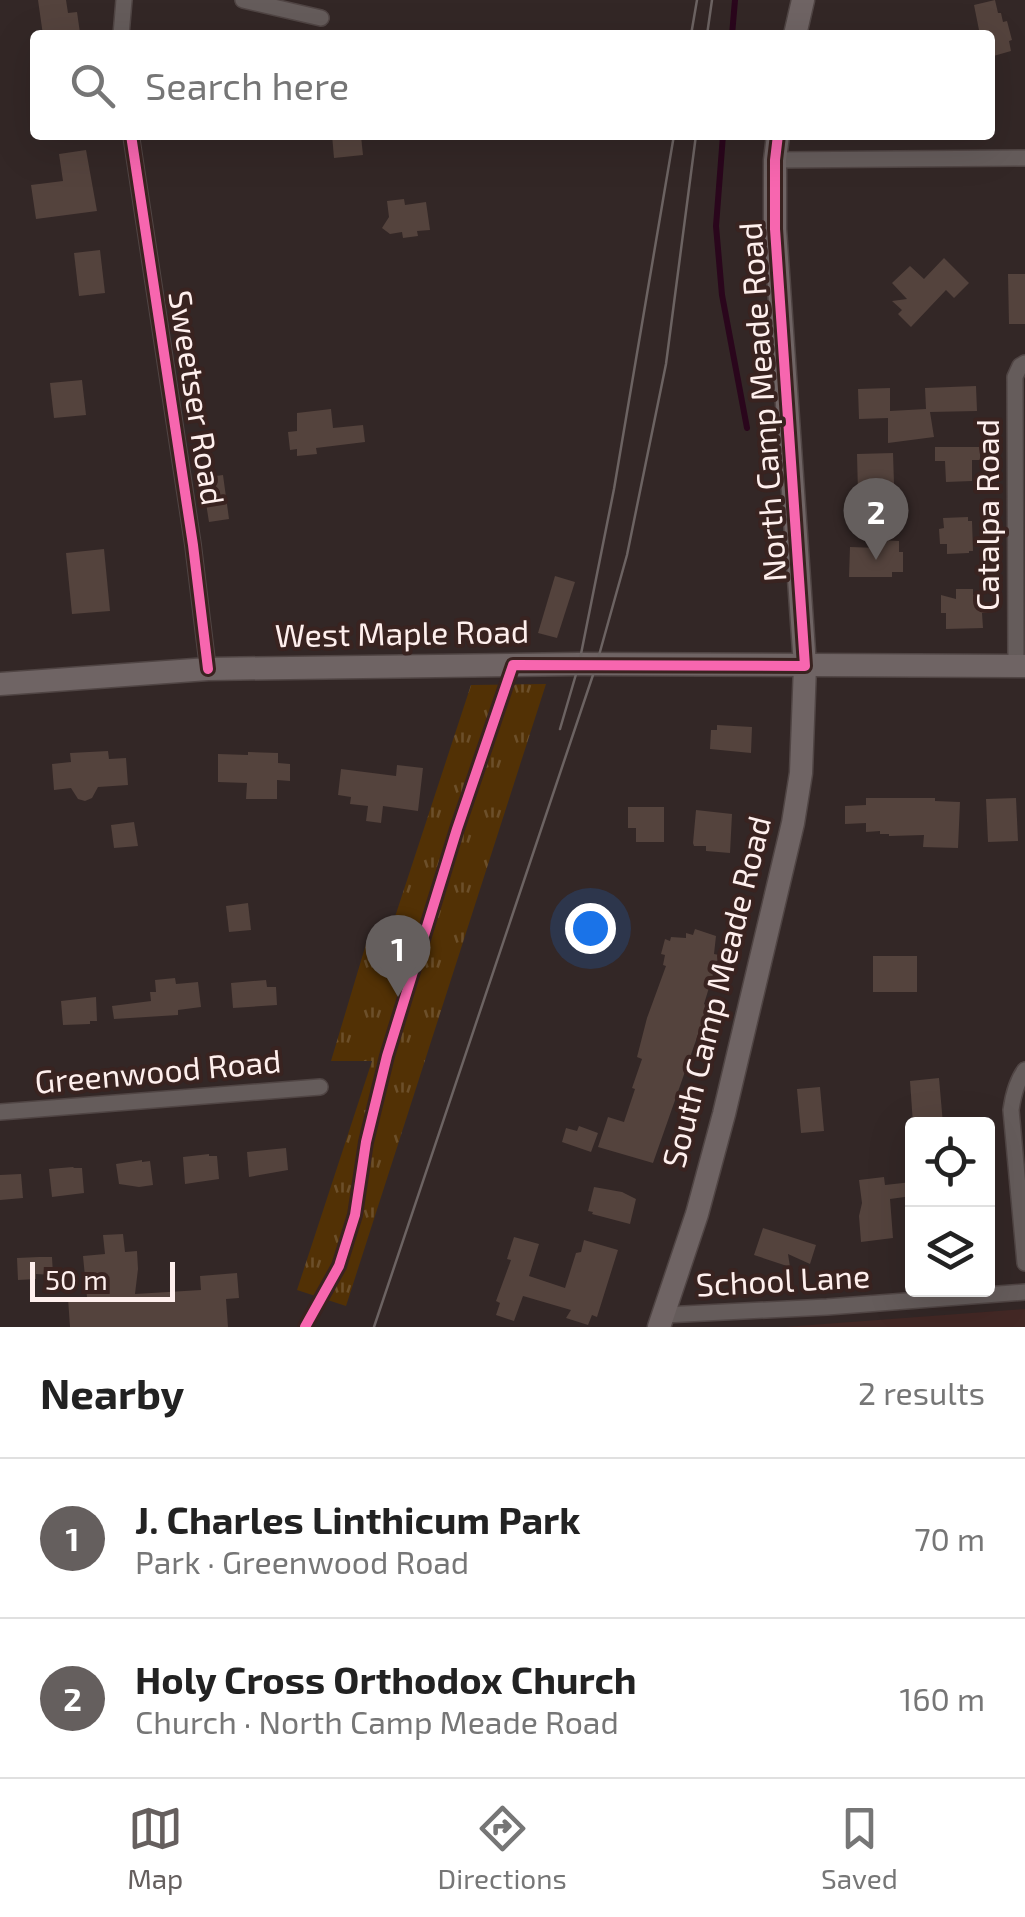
<!DOCTYPE html>
<meta charset="utf-8">
<style>
:root{--surface:#fff;--page:#f6f6f6;--text:#222;--muted:#767676;--line:#e0e0e0;--accent:#655f5e}
body{margin:0;font-family:"Exo 2",sans-serif;background:var(--page);color:var(--text)}
.controls{position:absolute;right:30px;bottom:30px;display:grid;overflow:hidden;border-radius:10px;box-shadow:0 10px 40px #0002}
.controls button{width:90px;height:90px;display:grid;place-items:center;padding:0;border:0;border-bottom:2px solid var(--line);background:var(--surface);color:var(--text);font:50px sans-serif}
.scale{position:absolute;left:30px;bottom:25px;width:145px;box-sizing:border-box;padding-left:10px;border:5px solid #feefed;border-top:0;font-size:28px;line-height:35px;white-space:nowrap;color:#feefed;-webkit-text-stroke:8px #392320;paint-order:stroke}
.you{position:absolute;left:590px;top:928px;width:35px;height:35px;margin:-25px;border:8px solid #fff;border-radius:50%;background:#1a73e8;box-shadow:0 0 0 15px #1a73e833}
.badge{display:grid;place-items:center;width:65px;height:65px;border-radius:50%;background:var(--accent);color:#fff;font-size:32px;font-weight:700}
.pin{position:absolute;translate:-50% -82px;filter:drop-shadow(0 2px 5px #0008)}
.pin::after{content:'';position:absolute;top:52px;width:35px;height:30px;background:inherit;clip-path:polygon(0 0,100% 0,50% 100%)}
.list{margin:0;padding:0;list-style:none}
h2{display:flex;justify-content:space-between;align-items:center;height:130px;margin:0;padding:0 40px;font-size:42px}
h2 small{font-size:32px;font-weight:400;color:var(--muted)}
.list li{display:grid;grid-template-columns:65px 1fr auto;gap:30px;align-items:center;box-sizing:border-box;height:160px;padding:0 40px;border-top:2px solid var(--line)}
.list b{display:block;font-size:38px;white-space:nowrap}
.list p{margin:0;font-size:32px;white-space:nowrap;color:var(--muted)}
.list em{font-size:32px;font-style:normal;color:var(--muted)}
.icon{flex:none;width:55px;height:55px;fill:none;stroke:currentColor;stroke-width:2;stroke-linecap:round;stroke-linejoin:round}
.map{position:relative;flex:none;width:1025px;height:1327px;overflow:hidden}
.search{position:absolute;background:var(--surface);box-shadow:0 10px 40px #0002;left:30px;right:30px;top:30px;height:110px;display:flex;align-items:center;gap:25px;box-sizing:border-box;padding:0 35px;border-radius:10px;color:var(--muted);font-size:38px}
.sheet{height:450px;background:var(--surface)}
nav{display:flex;justify-content:space-around;align-items:center;box-sizing:border-box;height:140px;border-top:2px solid var(--line);background:var(--surface);font-size:28px;color:var(--muted)}
nav a{display:grid;justify-items:center;gap:5px}
nav .on{color:var(--accent)}
.map>svg:first-child{display:block}
.built{fill:#432825}
.park{fill:url(#park-tufts)}
.lines{fill:none;stroke-linecap:round;stroke-linejoin:round}
.stream{stroke:#2a061c;stroke-width:6}
.building{fill:#54433d}
.street-casing{stroke:#504544;stroke-width:18}
.secondary-casing{stroke:#504544;stroke-width:25}
.street{stroke:#655c5b;stroke-width:15}
.secondary{stroke:#6f6464;stroke-width:22}
.tram{stroke:#6c6362;stroke-width:2.5}
.cycleway-casing{stroke:#392320;stroke-width:16}
.cycleway{stroke:#f766af;stroke-width:10}
.labels{text-anchor:middle;stroke-width:8;stroke-linejoin:round;paint-order:stroke}
.street-label{font-size:32px;fill:#feefed;stroke:#392320}
</style>
<div class="map">
<svg width="1025" height="1327" viewBox="0 0 1025 1327">
<defs>
<pattern id="park-tufts" width="24" height="20" patternUnits="userSpaceOnUse" patternTransform="scale(2.5)"><rect width="24" height="20" fill="#523105"/><path d="M3 7l-1-3M5 7V3M7 7l1-3M15 17l-1-3M17 17v-4M19 17l1-3" fill="none" stroke="#6c4f2a"/></pattern>
</defs>
<rect width="100%" height="100%" fill="#332726"/>
<polygon class="built" points="1025,1309 1025,1327 784,1327"/>
<polygon class="park" points="546,684 346,1306 297,1290 372,1061 331,1061 369,934 390,932 471,685"/>
<g class="lines">
<g class="stream">
<polyline points="732,35 735,0"/>
<polyline points="723,135 716,226 722,295 747,428"/>
</g>
</g>
<g class="building">
<polygon points="38,0 66,0 68,13 77,12 80,33 43,35"/>
<polygon points="995,0 998,13 1001,13 1003,22 1007,21 1012,40 1009,41 1011,51 990,57 990,35 980,35 974,5"/>
<polygon points="332,135 361,136 363,155 334,158"/>
<polygon points="86,150 97,211 36,219 31,185 63,181 59,154"/>
<polygon points="404,199 405,205 426,202 430,230 417,231 418,236 403,238 402,232 390,234 382,228 389,217 387,201"/>
<polygon points="100,250 105,293 79,296 74,253"/>
<polygon points="944,258 969,283 954,298 946,290 911,327 898,314 902,310 892,301 907,299 892,283 910,266 924,279"/>
<polygon points="1008,274 1025,274 1025,324 1009,324"/>
<polygon points="82,380 86,415 54,418 50,383"/>
<polygon points="976,386 977,411 930,412 934,437 888,443 888,418 859,419 858,389 890,388 890,411 926,409 925,388"/>
<polygon points="331,409 333,428 363,425 365,442 316,448 317,454 297,456 297,449 290,450 288,432 297,431 297,413"/>
<polygon points="935,447 980,447 980,460 972,460 972,481 946,482 945,461 935,461"/>
<polygon points="893,453 894,484 891,484 891,487 878,487 878,492 858,493 857,454"/>
<polygon points="223,475 229,519 209,522 205,497 210,496 208,477"/>
<polygon points="968,517 968,521 972,521 973,551 969,551 969,553 947,554 947,544 940,544 939,529 944,528 943,518"/>
<polygon points="879,540 899,541 899,552 903,552 903,572 892,572 892,577 849,577 850,547 879,548"/>
<polygon points="104,549 110,611 72,614 66,553"/>
<polygon points="555,576 575,582 557,638 538,633"/>
<polygon points="956,589 973,589 973,595 982,595 982,606 989,608 988,613 982,613 983,628 946,629 946,613 941,613 941,595 956,599"/>
<polygon points="717,725 752,727 751,753 710,749 711,730 717,730"/>
<polygon points="108,751 109,759 126,758 128,785 98,787 92,798 85,801 78,799 71,788 54,790 52,764 71,762 70,753"/>
<polygon points="248,752 278,753 278,763 290,764 290,781 277,780 277,799 246,799 247,783 218,782 218,754 248,755"/>
<polygon points="397,765 423,768 418,811 383,806 381,823 366,821 368,806 350,804 351,797 338,795 341,769 396,776"/>
<polygon points="866,798 935,798 935,801 960,802 958,848 923,847 924,835 889,836 889,834 880,834 880,831 866,832 866,823 845,824 845,806 866,805"/>
<polygon points="1016,798 1018,841 988,842 986,799"/>
<polygon points="628,807 664,807 664,842 636,842 636,828 628,828"/>
<polygon points="696,810 732,814 730,853 706,851 706,846 694,846 693,843"/>
<polygon points="134,822 138,846 114,848 111,825"/>
<polygon points="248,903 251,930 229,932 226,906"/>
<polygon points="695,929 716,936 714,954 719,955 704,1004 708,1006 653,1163 598,1147 608,1117 624,1122 635,1089 632,1088 642,1059 637,1057 647,1018 666,966 663,965 665,955 661,954 665,939 670,941 671,937 686,938 686,933 693,935"/>
<rect x="873" y="956" width="44" height="36"/>
<polygon points="175,978 176,984 198,982 201,1007 178,1010 178,1015 114,1019 112,1006 151,1001 150,992 156,992 155,980"/>
<polygon points="266,980 267,987 276,987 277,1005 233,1008 231,983"/>
<polygon points="96,997 97,1021 90,1021 90,1024 63,1025 61,1001"/>
<polygon points="939,1078 943,1124 913,1124 910,1081"/>
<polygon points="820,1087 824,1131 801,1133 797,1089"/>
<polygon points="579,1126 598,1133 591,1152 562,1142 566,1128 577,1131"/>
<polygon points="286,1148 288,1170 249,1177 247,1152"/>
<polygon points="209,1154 209,1156 217,1156 219,1179 185,1184 183,1157"/>
<polygon points="142,1160 142,1162 150,1161 153,1185 139,1187 119,1184 116,1164"/>
<polygon points="73,1167 74,1168 82,1168 84,1193 52,1197 49,1169"/>
<polygon points="21,1174 23,1198 0,1200 0,1175"/>
<polygon points="884,1177 885,1185 912,1182 912,1196 890,1199 893,1238 861,1242 859,1216 862,1203 859,1180"/>
<polygon points="594,1187 622,1192 636,1199 630,1224 592,1214 593,1212 588,1211"/>
<polygon points="763,1228 816,1245 810,1264 788,1254 790,1267 754,1255"/>
<polygon points="123,1234 125,1252 137,1251 138,1269 135,1294 201,1290 200,1276 237,1273 239,1298 226,1299 228,1327 70,1327 68,1298 87,1297 83,1256 105,1254 103,1235"/>
<polygon points="514,1237 539,1244 529,1276 565,1288 576,1253 581,1252 584,1240 618,1250 597,1317 592,1315 588,1325 566,1318 571,1310 523,1296 514,1321 496,1315 500,1303 496,1301 511,1260 507,1259"/>
<polygon points="39,1257 52,1257 53,1275 36,1274 36,1279 18,1280 17,1258"/>
</g>
<g class="lines">
<g class="street-casing">
<g id="street">
<polyline points="243,0 321,18"/>
<polyline points="121,35 124,0"/>
<polyline points="131,135 193,545 208,669"/>
<polyline points="775,160 1025,158"/>
<polyline points="1016,666 1015,377 1020,366 1025,363"/>
<path d="M1025 1070C1016 1082 1013 1096 1011 1110L1025 1263"/>
<polyline points="0,1112 320,1087"/>
<polyline points="664,1315 827,1307 1025,1292"/>
</g>
</g>
<g class="secondary-casing">
<g id="secondary">
<polyline points="795,35 803,0"/>
<polyline points="0,684 208,669 579,664 1025,666"/>
<polyline points="659,1327 697,1214 724,1114 793,823 801,773 805,666 775,229 775,160 778,135"/>
</g>
</g>
<use href="#street" class="street"/>
<use href="#secondary" class="secondary"/>
<g class="tram">
<polyline points="691,35 697,0"/>
<polyline points="707,35 712,0"/>
<polyline points="560,729 579,664 614,489 674,135"/>
<polyline points="374,1327 596,666 627,555 666,364 696,135"/>
</g>
<g class="cycleway-casing">
<g id="cycleway">
<polyline points="131,135 193,545 208,669"/>
<polyline points="305,1327 339,1266 355,1215 366,1142 387,1056 457,829 513,665 805,666 775,229 775,160 778,135"/>
</g>
</g>
<use href="#cycleway" class="cycleway"/>
</g>
<g class="labels">
<g class="street-label">
<text transform="translate(196 398) rotate(81)" y="11">Sweetser Road</text>
<text transform="translate(763 402) rotate(-94)" y="11">North Camp Meade Road</text>
<text transform="translate(988 515) rotate(-90)" y="11">Catalpa Road</text>
<text transform="translate(402 634) rotate(-1)" y="11">West Maple Road</text>
<text transform="translate(717 992) rotate(-76)" y="11">South Camp Meade Road</text>
<text transform="translate(158 1072) rotate(-5)" y="11">Greenwood Road</text>
<text transform="translate(783 1281) rotate(-3)" y="11">School Lane</text>
</g>
</g>
</svg>
<div class="controls">
<button><svg class="icon" aria-label="locate" viewBox="0 0 24 24"><circle cx="12" cy="12" r="6"/><path d="M12 2v4M12 18v4M2 12h4M18 12h4"/></svg></button>
<button><svg class="icon" aria-label="layers" viewBox="0 0 24 24"><path d="M12 4l9 5-9 5-9-5zM3 14l9 5 9-5"/></svg></button>
</div>
<div class="scale">50 m</div>
<div class="you"></div>
<div class="pin badge" style="left:398px;top:997px">1</div>
<div class="pin badge" style="left:876px;top:560px">2</div>
<div class="search"><svg class="icon" aria-label="search" viewBox="0 0 24 24"><circle cx="10" cy="10" r="6"/><path d="M15 15l6 6"/></svg>Search here</div>
</div>
<section class="sheet">
<h2>Nearby<small>2 results</small></h2>
<ul class="list">
<li><span class="badge">1</span><div><b>J. Charles Linthicum Park</b><p>Park · Greenwood Road</p></div><em>70 m</em></li>
<li><span class="badge">2</span><div><b>Holy Cross Orthodox Church</b><p>Church · North Camp Meade Road</p></div><em>160 m</em></li>
</ul>
</section>
<nav>
<a class="on"><svg class="icon" aria-label="map" viewBox="0 0 24 24"><path d="M3 6l6-2 6 2 6-2v14l-6 2-6-2-6 2zM9 4v14M15 6v14"/></svg>Map</a>
<a><svg class="icon" aria-label="directions" viewBox="0 0 24 24"><path d="M12 3l9 9-9 9-9-9zM9 14v-3h6M13 9l2 2-2 2"/></svg>Directions</a>
<a><svg class="icon" aria-label="saved" viewBox="0 0 24 24"><path d="M7 4h10v16l-5-4-5 4z"/></svg>Saved</a>
</nav>
